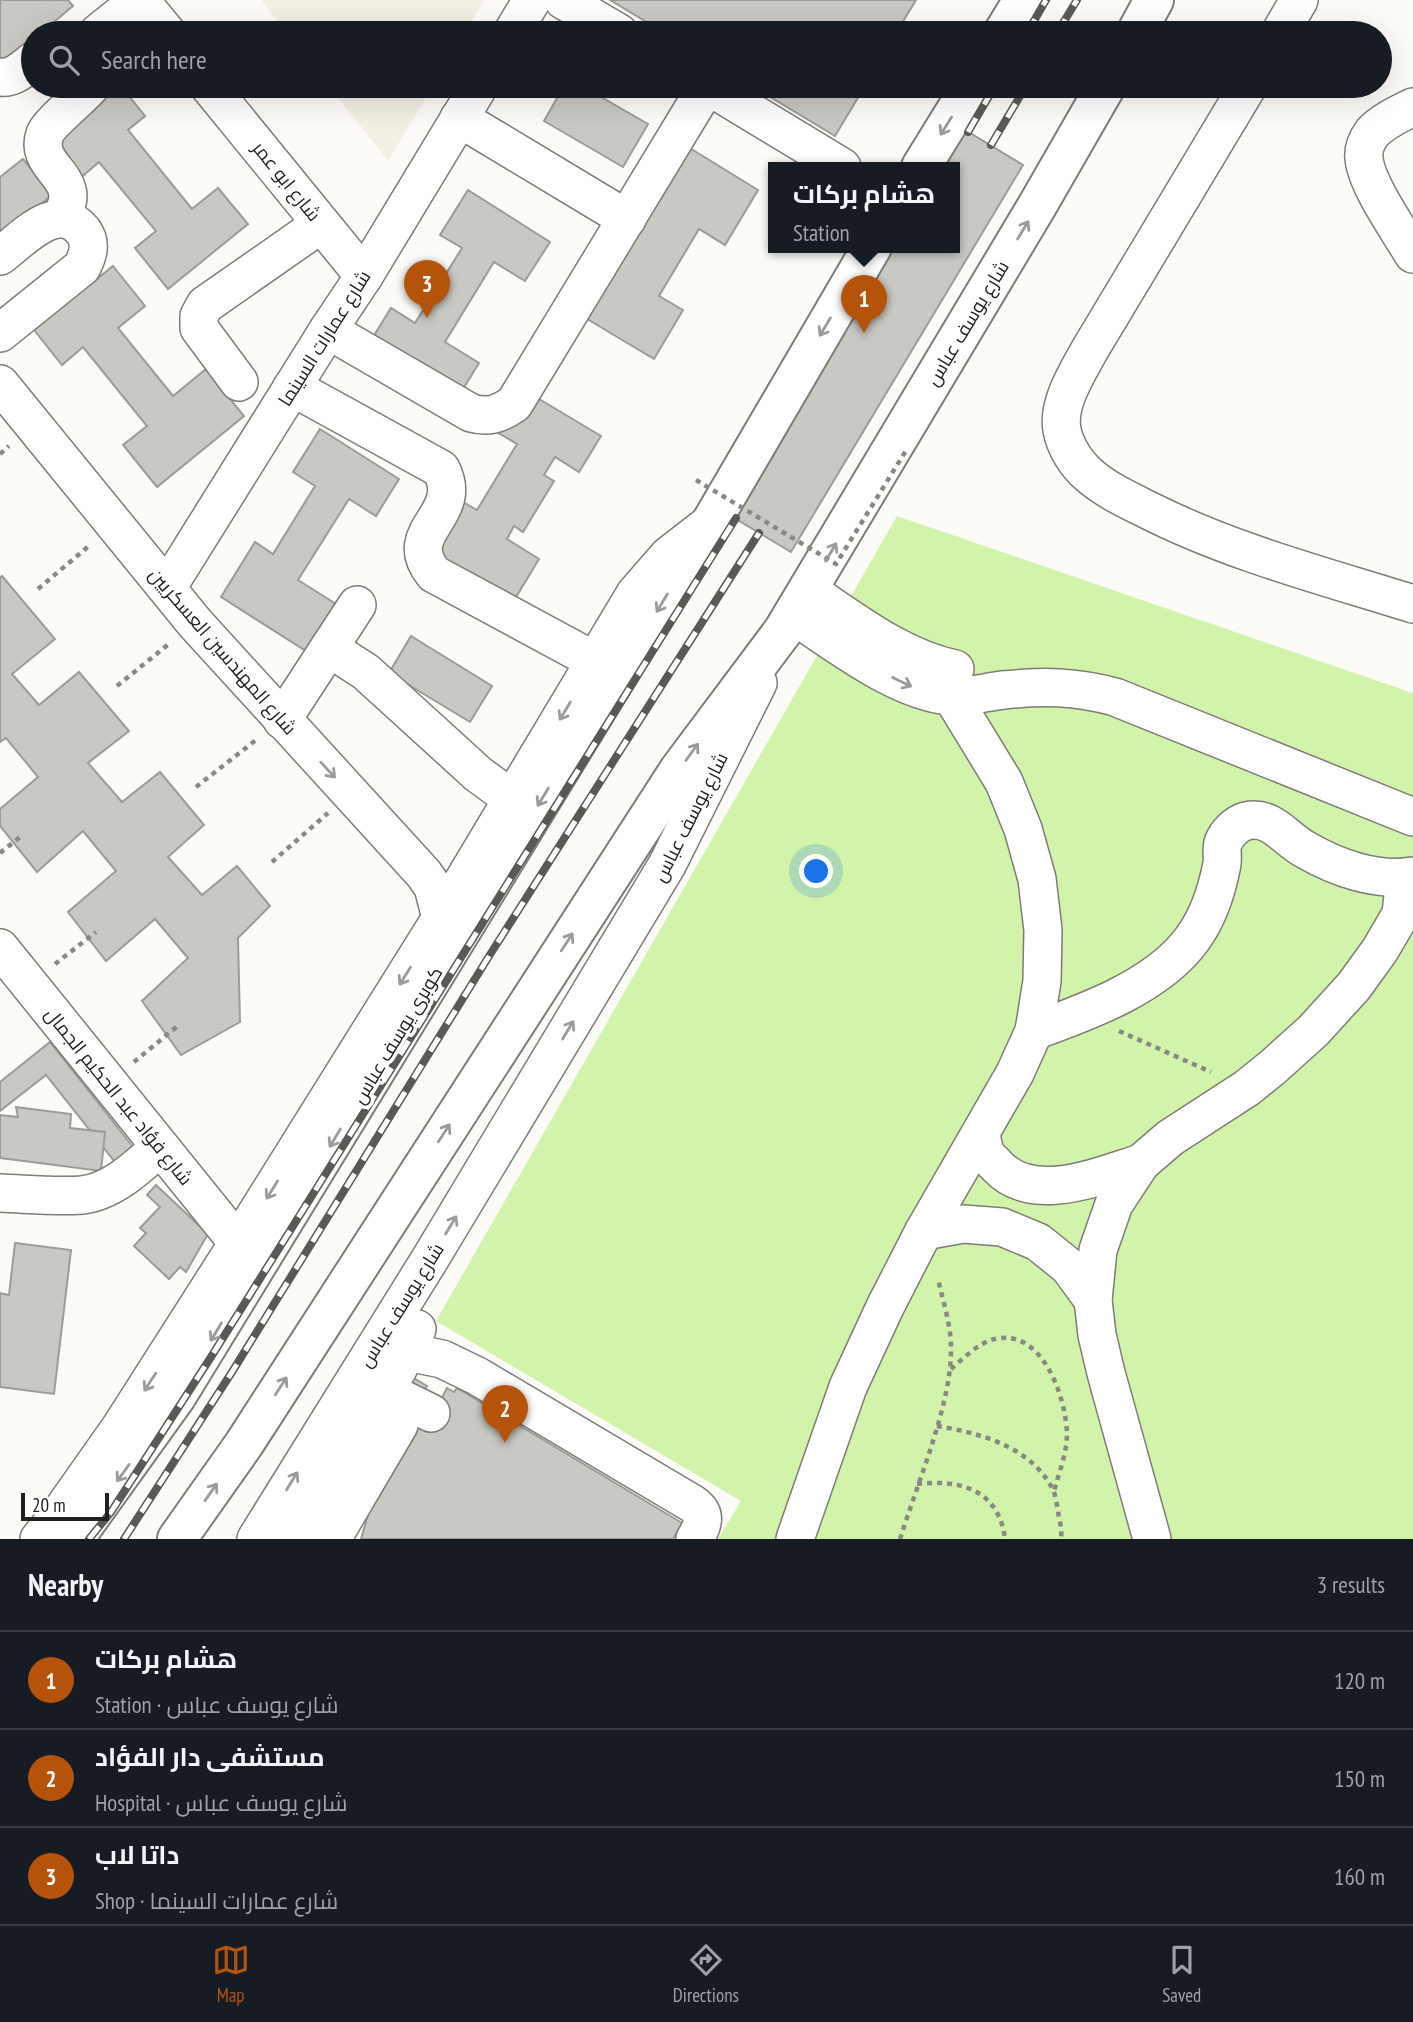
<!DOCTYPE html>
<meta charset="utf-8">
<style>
:root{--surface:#171b24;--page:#20242c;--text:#f1f3f6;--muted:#9ea1a6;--line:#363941;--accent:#b45309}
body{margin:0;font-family:"PT Sans Narrow",Cairo,sans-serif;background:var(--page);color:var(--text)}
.scale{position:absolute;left:21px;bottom:18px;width:88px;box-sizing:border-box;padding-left:7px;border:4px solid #21211f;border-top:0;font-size:19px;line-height:24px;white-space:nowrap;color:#21211f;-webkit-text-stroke:5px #fff;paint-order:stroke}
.you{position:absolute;left:817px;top:872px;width:24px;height:24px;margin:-18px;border:5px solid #fff;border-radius:50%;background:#1a73e8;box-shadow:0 0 0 10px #1a73e833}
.badge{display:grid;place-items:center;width:46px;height:46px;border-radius:50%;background:var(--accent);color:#fff;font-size:23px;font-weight:700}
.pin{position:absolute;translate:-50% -58px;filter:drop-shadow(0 2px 4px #0008)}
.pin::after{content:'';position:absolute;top:37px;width:24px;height:21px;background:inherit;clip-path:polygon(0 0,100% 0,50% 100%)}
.popup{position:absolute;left:768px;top:162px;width:192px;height:91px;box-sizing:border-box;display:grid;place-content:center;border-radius:0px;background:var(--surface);filter:drop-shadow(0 2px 5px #0005);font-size:23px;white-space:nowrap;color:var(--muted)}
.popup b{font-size:26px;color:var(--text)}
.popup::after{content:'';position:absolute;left:50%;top:100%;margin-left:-14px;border:14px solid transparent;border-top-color:var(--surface)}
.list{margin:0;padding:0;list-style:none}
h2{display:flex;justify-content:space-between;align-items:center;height:91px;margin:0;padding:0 28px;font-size:30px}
h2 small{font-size:23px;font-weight:400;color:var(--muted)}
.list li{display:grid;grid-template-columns:46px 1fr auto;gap:21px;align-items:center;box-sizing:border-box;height:98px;padding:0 28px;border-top:2px solid var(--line)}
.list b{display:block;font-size:26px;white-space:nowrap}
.list p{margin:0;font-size:23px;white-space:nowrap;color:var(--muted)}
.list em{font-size:23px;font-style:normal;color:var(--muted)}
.icon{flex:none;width:38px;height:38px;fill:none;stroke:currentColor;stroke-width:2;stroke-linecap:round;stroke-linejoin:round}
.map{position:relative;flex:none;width:1413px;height:1539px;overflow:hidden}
.search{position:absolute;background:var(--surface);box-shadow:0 7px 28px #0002;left:21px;right:21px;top:21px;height:77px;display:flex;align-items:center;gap:18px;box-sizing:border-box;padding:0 24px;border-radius:38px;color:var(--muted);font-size:26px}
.sheet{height:385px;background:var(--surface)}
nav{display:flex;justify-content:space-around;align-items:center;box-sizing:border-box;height:98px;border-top:2px solid var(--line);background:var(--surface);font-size:19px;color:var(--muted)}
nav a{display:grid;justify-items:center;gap:4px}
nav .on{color:var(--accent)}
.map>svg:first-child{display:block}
.built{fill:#f4efe4}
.green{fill:#d1f3aa}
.building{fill:#c9c8c3;stroke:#9c9b97;stroke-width:2}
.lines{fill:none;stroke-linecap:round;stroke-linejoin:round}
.minor-casing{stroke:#7e7c78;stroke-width:40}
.major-casing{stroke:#7e7c78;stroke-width:42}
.path{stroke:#898885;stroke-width:4.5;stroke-dasharray:5 5;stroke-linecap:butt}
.minor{stroke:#fff;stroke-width:37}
.major{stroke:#fff;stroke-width:38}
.rail-casing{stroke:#595956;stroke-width:8}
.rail{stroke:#fff;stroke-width:5;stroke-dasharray:16;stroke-linecap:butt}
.path-bridge{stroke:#898885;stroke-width:4.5;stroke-dasharray:5 5;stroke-linecap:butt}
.oneway{stroke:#9b9b9a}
.labels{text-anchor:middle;stroke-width:7;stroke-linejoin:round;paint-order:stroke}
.street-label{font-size:19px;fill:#21211f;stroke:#fff}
</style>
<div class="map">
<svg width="1413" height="1539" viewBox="0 0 1413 1539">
<rect width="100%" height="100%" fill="#fdfbf7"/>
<g class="built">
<polygon points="261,0 484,0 465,33 287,33"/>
<polygon points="329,86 433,86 388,161"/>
</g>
<polygon class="green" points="897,516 1413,693 1413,1539 718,1539 741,1501 436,1321"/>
<g class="building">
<polygon points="0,0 68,0 73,6 41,33 33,33 33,39 0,67"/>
<polygon points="610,0 916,0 896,33 665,33"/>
<polygon points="110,86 121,86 145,116 128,130 192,209 218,188 248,224 168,289 135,248 156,231 99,162 77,181 44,140"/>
<polygon points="564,86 582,86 648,124 623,167 544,121"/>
<polygon points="752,86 865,86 835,136"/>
<polygon points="937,113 1023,165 791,552 706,501 858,247 955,247 955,167 905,167"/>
<polygon points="662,131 758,190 725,245 699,229 659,296 683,310 654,359 562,304"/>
<polygon points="23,159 52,195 0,238 0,177"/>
<polygon points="468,190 550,242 525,281 494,262 445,342 479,363 455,402 367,347 391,308 415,323 462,248 440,235"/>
<polygon points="113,266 145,306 118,328 173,396 206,369 244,416 157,487 123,445 147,426 83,347 62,365 34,330"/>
<polygon points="519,387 601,436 579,472 555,457 544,475 554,481 523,532 514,526 507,539 539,559 510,607 418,551 451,495 477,510 517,444 493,430"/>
<polygon points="320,429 399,479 376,516 349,499 298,580 336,604 306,651 221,597 255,542 273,554 315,486 293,472"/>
<polygon points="2,576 55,639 12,674 39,705 79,672 129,731 88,763 122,802 160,772 204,825 168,857 202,895 237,866 270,906 238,938 240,1022 181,1055 142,1001 188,958 155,919 106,961 68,912 116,871 83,831 37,872 0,826 0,809 38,777 6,738 0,742 0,578"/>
<polygon points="411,636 492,686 470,722 389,673"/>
<polygon points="50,1042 148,1166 130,1181 46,1075 0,1111 0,1082"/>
<polygon points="16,1107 71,1114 70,1128 105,1132 101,1171 0,1158 0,1115 18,1117"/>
<polygon points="156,1185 208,1234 186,1272 180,1267 169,1279 134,1246 146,1233 140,1228 160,1207 147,1195"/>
<polygon points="15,1243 71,1250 54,1394 0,1387 0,1293 9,1295"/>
<polygon points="409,1375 427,1386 423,1393 405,1381"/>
<polygon points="447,1388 454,1392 457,1388 682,1523 673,1539 361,1539 372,1501 400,1450 417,1428 437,1407"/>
</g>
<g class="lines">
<g class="minor-casing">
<g id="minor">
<polyline points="140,0 167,33"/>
<polyline points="563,0 619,33"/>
<polyline points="98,33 139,0"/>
<polyline points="512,33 532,0"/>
<polyline points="1280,33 1299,0"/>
<path d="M0 77C13 79 23 69 33 61"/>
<polyline points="209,86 364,276"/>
<polyline points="708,86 842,167"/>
<path d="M1248 86 1089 351C1077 373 1057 404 1062 430 1065 446 1076 464 1089 475 1106 490 1128 500 1148 510 1231 552 1324 576 1413 604"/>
<path d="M1413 107C1399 114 1383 121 1372 133 1367 140 1363 149 1364 158 1366 184 1399 230 1413 254"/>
<polyline points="459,118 627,219"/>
<path d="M60 218C88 177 32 169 45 134 49 123 81 98 91 86"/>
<path d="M0 256C23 239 57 199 83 231 92 243 88 255 82 267L0 333"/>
<path d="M328 330 471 413C489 418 499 414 514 404L707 86"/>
<polyline points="239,382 199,328 199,316 205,305 321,224"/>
<polyline points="0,384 195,623 424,874 433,887 441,918"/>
<path d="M292 387 441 469C466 517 398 530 434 574L595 661"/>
<polyline points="167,588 328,330 364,276 479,86"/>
<path d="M808 590C853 620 901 658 955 669"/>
<path d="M793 615C837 644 897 691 949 696 968 698 985 692 1003 690 1044 686 1074 686 1115 697L1413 817"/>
<polyline points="329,648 366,672 478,774 512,799"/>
<polyline points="282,720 357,605"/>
<polyline points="0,948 238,1243"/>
<path d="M1034 1031C1087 1012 1159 986 1193 938 1209 916 1217 890 1222 864 1223 857 1221 849 1223 843 1227 833 1236 824 1246 821 1272 815 1285 839 1306 850 1337 868 1377 882 1413 876"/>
<path d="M981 1133C982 1139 983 1148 986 1154 988 1158 994 1162 997 1166 1033 1205 1099 1176 1141 1163"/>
<path d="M0 1193C27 1194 56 1197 82 1195 112 1192 139 1166 160 1147"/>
<polyline points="924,1231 963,1224 1002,1227 1038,1242 1069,1267 1093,1300"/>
<path d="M407 1352 442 1359 477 1376 693 1504C707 1514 703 1526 695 1539"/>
<polyline points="384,1390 431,1413"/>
<polyline points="39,1539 58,1516 120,1428 238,1243 441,918 635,594 669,555 709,524"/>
<polyline points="256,1539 430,1259 667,865 758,683"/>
<polyline points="293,1539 398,1369 417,1329"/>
<polyline points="332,1539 399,1425"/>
<polyline points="795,1539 848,1387 885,1307 924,1231 1015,1073 1034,1031 1042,981 1043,930 1037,879 1023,829 1004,782 932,664"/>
<polyline points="1152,1539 1106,1373 1097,1335 1093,1300 1098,1250 1114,1204 1141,1163 1170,1138 1247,1088 1273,1067 1313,1031 1354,986 1380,950 1401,914 1405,877"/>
</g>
</g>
<g class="major-casing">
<g id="major">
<polyline points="1003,33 1023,0"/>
<polyline points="1136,33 1154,0"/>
<polyline points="921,167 971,86"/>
<polyline points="74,1539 176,1397 710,524 872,247"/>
<polyline points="177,1539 244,1444 679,770 783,631 1037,206 1106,86"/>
</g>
</g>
<g class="path">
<polyline points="0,454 9,446"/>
<polyline points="38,589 90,545"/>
<polyline points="117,686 170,643"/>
<polyline points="196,787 256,740"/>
<polyline points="0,853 20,837"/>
<polyline points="272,862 328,813"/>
<polyline points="55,964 96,932"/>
<polyline points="1119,1031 1211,1072"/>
<polyline points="134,1062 180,1024"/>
<path d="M951 1369C963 1359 979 1342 995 1339 1043 1328 1066 1398 1067 1434 1067 1452 1059 1473 1054 1491"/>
<path d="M937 1426C980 1433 1032 1447 1053 1490 1056 1496 1057 1505 1058 1512 1060 1521 1062 1530 1061 1539"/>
<path d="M917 1484C961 1479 999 1490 1005 1539"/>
<path d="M900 1539C917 1484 952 1403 951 1348 951 1325 943 1301 938 1279"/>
</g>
<use href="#minor" class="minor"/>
<use href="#major" class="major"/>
<g class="rail-casing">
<g id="rail">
<polyline points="1027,33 1046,0"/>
<polyline points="1057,33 1077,0"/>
<polyline points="968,132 995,86"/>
<polyline points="991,145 1026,86"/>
<polyline points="89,1539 111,1512 211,1357 736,518"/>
<polyline points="124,1539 232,1372 491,953 759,533"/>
</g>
</g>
<use href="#rail" class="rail"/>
<polyline class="path-bridge" points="696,480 836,564 907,449"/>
</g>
<defs><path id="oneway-shaft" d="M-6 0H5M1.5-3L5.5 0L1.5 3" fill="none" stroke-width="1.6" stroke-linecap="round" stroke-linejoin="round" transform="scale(1.75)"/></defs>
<g class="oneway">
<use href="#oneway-shaft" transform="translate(946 126) rotate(122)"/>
<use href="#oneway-shaft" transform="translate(1023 230) rotate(-59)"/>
<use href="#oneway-shaft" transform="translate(825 327) rotate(121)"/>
<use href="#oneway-shaft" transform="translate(831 552) rotate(-59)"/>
<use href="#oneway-shaft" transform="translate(662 603) rotate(121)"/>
<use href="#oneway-shaft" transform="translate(902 682) rotate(26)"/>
<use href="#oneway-shaft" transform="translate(565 711) rotate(121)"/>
<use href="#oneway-shaft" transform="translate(692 752) rotate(-54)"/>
<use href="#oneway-shaft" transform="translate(328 770) rotate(47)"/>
<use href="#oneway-shaft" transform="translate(543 797) rotate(121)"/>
<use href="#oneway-shaft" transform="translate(567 942) rotate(-57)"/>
<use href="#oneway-shaft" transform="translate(405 976) rotate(122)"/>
<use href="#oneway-shaft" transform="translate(568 1030) rotate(-59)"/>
<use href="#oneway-shaft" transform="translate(444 1133) rotate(-57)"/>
<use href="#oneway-shaft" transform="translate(335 1138) rotate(121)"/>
<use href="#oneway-shaft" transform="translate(272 1190) rotate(122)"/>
<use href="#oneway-shaft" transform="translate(451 1225) rotate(-59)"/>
<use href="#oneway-shaft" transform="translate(216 1332) rotate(121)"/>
<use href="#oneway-shaft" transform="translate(150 1382) rotate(123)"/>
<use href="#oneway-shaft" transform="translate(281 1386) rotate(-57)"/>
<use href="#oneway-shaft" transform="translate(123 1473) rotate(126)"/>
<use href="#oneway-shaft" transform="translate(292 1481) rotate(-58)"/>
<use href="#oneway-shaft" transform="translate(211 1492) rotate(-55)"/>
</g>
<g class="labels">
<g class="street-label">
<text transform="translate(287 181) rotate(51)" y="7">شارع ابو عمر</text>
<text transform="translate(967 323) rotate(-59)" y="7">شارع يوسف عباس</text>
<text transform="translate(324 338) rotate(-58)" y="7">شارع عمارات السينما</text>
<text transform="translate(223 651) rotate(49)" y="7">شارع المهندسين العسكريين</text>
<text transform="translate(690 817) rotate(-63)" y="7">شارع يوسف عباس</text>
<text transform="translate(397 1035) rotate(-59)" y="7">كوبرى يوسف عباس</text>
<text transform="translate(119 1096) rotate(51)" y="7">شارع فؤاد عبد الحكيم الجمال</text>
<text transform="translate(401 1305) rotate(-58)" y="7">شارع يوسف عباس</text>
</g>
</g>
</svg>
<div class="scale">20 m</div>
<div class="you"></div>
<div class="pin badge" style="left:864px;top:333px">1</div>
<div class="popup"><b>هشام بركات</b>Station</div>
<div class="pin badge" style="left:505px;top:1443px">2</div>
<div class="pin badge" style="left:427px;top:318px">3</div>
<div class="search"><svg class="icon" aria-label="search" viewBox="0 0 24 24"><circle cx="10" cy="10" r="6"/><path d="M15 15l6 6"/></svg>Search here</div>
</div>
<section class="sheet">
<h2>Nearby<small>3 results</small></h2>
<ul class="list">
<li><span class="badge">1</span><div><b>هشام بركات</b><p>Station · شارع يوسف عباس</p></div><em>120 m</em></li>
<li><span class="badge">2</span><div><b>مستشفى دار الفؤاد</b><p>Hospital · شارع يوسف عباس</p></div><em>150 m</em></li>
<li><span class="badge">3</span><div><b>داتا لاب</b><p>Shop · شارع عمارات السينما</p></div><em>160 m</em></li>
</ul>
</section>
<nav>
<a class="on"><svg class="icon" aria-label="map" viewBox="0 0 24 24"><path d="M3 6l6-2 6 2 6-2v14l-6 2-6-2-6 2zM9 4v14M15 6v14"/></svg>Map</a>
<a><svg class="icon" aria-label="directions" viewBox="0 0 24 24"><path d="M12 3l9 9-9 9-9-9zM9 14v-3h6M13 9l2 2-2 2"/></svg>Directions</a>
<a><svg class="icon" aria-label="saved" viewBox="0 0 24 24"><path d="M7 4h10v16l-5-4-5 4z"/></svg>Saved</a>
</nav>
